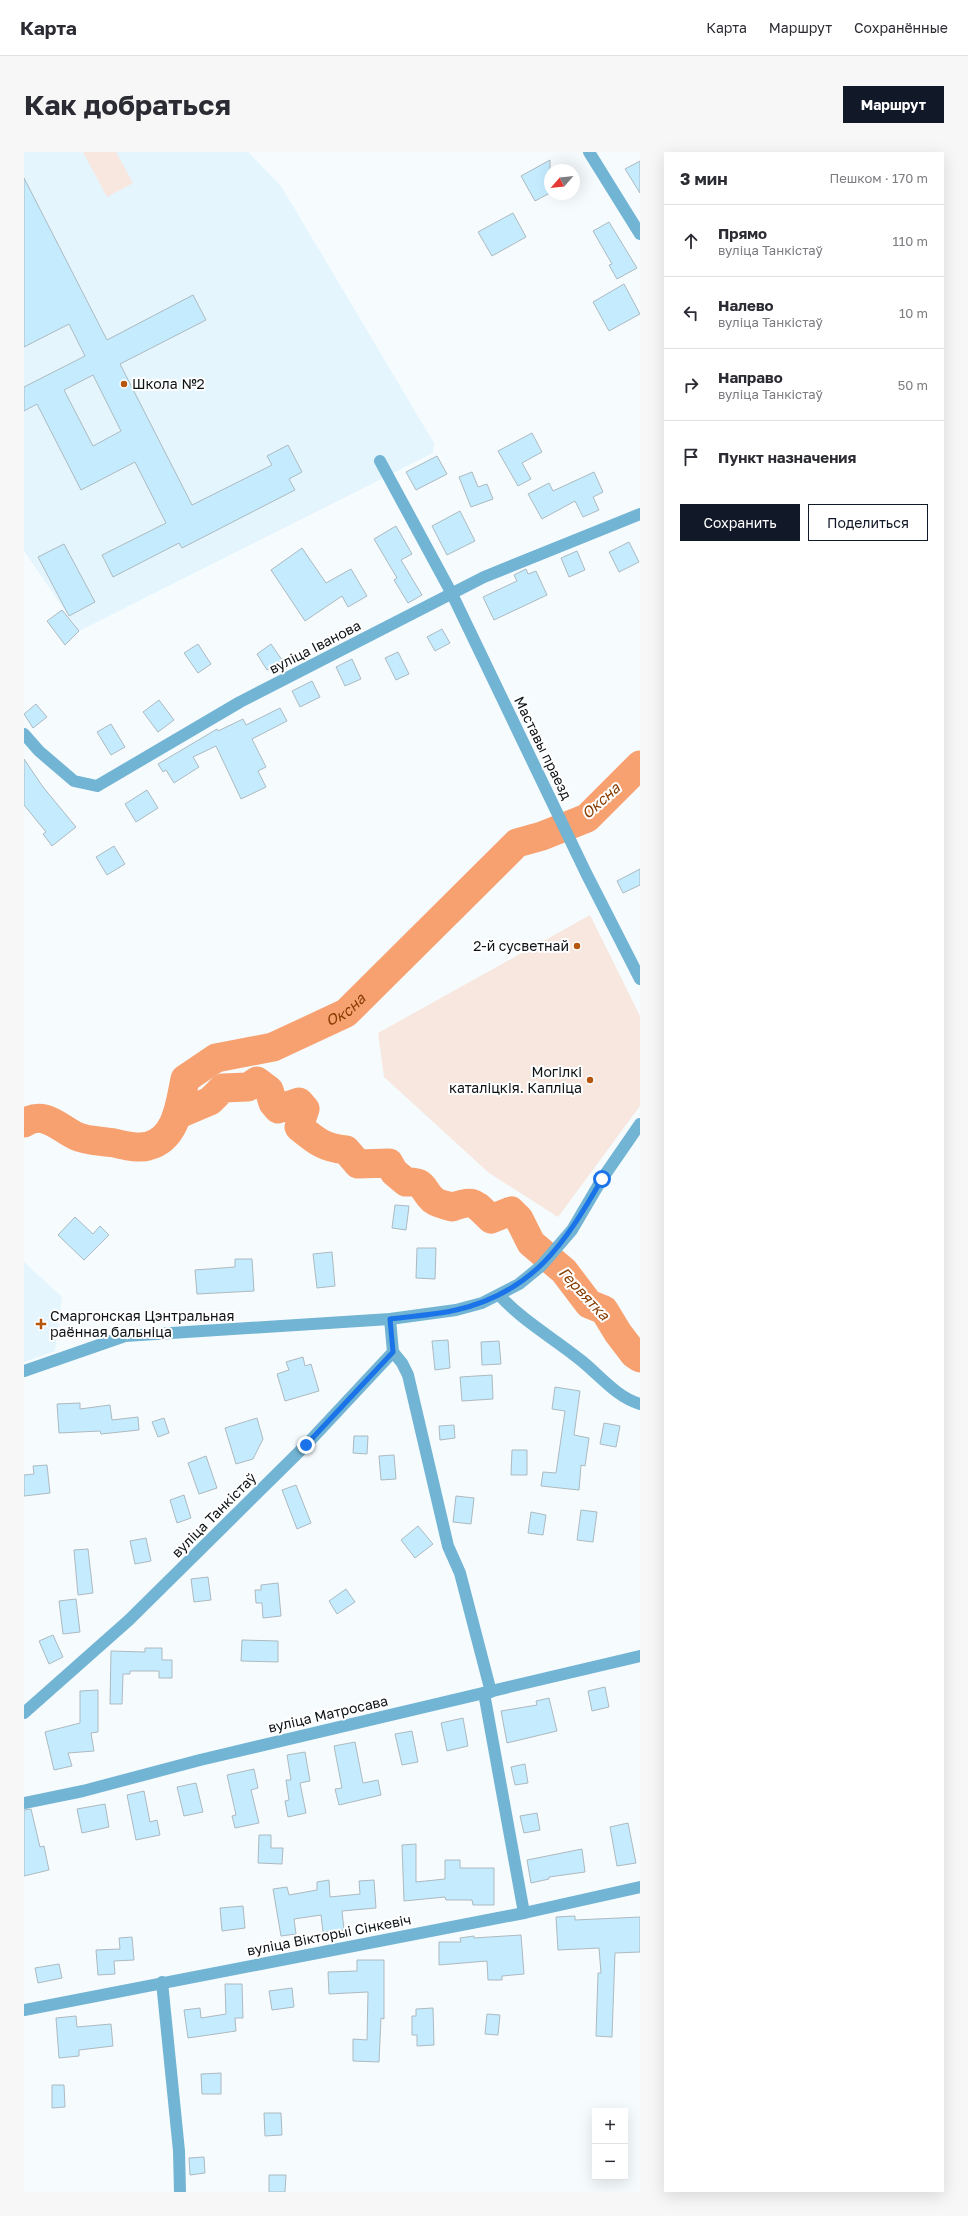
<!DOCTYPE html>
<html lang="ru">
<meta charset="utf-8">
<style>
:root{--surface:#fff;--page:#f7f7f7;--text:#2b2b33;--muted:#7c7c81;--line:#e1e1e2;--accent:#111827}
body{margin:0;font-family:"Golos Text",sans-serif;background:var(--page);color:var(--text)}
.controls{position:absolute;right:12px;bottom:12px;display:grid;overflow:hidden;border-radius:0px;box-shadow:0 4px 16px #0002}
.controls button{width:36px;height:36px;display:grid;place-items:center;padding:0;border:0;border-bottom:1px solid var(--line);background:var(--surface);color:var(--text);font:20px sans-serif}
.compass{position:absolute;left:520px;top:12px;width:36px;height:36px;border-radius:50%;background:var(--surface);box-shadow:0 4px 16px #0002;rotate:242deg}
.stop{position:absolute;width:12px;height:12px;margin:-9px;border:3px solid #1a73e8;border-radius:50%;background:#fff}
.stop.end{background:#1a73e8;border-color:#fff;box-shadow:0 1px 4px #0008}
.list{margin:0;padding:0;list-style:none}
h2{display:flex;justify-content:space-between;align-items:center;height:52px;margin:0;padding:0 16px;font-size:17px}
h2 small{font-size:13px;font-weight:400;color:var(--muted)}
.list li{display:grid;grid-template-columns:26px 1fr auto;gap:12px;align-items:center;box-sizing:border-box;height:72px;padding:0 16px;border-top:1px solid var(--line)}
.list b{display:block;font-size:15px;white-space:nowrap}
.list p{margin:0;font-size:13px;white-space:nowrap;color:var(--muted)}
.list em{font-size:13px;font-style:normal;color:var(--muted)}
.actions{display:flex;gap:8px;padding:12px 16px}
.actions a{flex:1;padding:9px 0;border:1px solid var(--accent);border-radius:0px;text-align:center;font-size:14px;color:var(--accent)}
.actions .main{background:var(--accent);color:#fff}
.icon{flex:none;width:22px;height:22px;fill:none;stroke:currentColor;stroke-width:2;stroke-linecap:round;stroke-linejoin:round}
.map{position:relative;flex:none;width:616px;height:2040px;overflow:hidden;border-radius:0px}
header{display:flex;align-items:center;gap:24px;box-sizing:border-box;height:56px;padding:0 20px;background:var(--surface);border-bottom:1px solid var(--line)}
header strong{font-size:19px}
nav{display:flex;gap:22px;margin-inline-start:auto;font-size:14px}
.intro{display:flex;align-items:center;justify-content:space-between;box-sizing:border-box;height:96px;padding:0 24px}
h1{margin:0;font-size:28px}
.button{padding:10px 18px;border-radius:0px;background:var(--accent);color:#fff;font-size:14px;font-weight:700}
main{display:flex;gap:24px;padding:0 24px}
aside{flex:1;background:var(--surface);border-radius:0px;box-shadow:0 4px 16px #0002}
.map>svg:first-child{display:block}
.built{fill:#e4f5fd}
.green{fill:#f8e7df}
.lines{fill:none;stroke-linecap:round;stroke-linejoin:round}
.river{stroke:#f7a171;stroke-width:29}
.building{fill:#c4ebfe;stroke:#adbac0;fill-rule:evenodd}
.minor{stroke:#72b4d3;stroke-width:12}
.route{stroke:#1a73e8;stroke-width:5}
.poi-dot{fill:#b6560e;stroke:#fff;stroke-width:1.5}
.labels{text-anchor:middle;stroke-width:4;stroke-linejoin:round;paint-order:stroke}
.poi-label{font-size:14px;fill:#0e1315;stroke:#fff;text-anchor:start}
.street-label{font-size:14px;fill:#0e1315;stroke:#fff}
.water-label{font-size:15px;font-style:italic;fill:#873c00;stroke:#fff}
</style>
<header>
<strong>Карта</strong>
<nav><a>Карта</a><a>Маршрут</a><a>Сохранённые</a></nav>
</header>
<div class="intro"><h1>Как добраться</h1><a class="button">Маршрут</a></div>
<main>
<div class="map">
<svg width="616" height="2040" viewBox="0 0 616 2040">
<rect width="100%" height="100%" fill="#f6fbfe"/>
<g class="built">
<polygon points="0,0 224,0 257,34 410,291 409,301 55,479 0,399"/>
<polygon points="0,1110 38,1145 31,1199 0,1210"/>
</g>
<g class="green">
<polygon points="59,0 92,0 109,31 83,45"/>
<polygon points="566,763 616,864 616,954 534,1065 465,1021 360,925 354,881"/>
</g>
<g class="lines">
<g class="river">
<path d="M153 963 186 949 199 936 224 935 233 929 245 938 249 951 254 957 275 950 281 957 275 975C292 989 300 996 322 998L334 1012 365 1011 370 1020 382 1030C402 1029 397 1037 409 1048 414 1052 422 1053 428 1055 451 1047 450 1051 467 1067L487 1059 495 1067 507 1091 540 1119 565 1152 580 1158 594 1181 610 1202 616 1206"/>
<path id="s1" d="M0 971C20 958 34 975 52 984 62 989 79 989 90 991 100 993 114 997 124 994 153 987 156 951 161 927L192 906 249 895 322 861 493 691 518 684 563 666 616 613"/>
</g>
</g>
<g class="building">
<polygon points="526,8 526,41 511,49 497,24"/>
<polygon points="616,9 616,41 601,17"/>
<path d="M0 26 83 188 169 143 182 168 96 212 168 353 248 313 243 304 264 293 278 320 265 327 271 338 158 396 155 391 89 425 78 403 142 371 111 310 57 338 13 252 0 259V235L61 204 45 172 0 195ZM69 223 97 279 69 294 40 238Z"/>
<polygon points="489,61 502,85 468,104 454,80"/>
<polygon points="585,70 613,116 593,127 585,113 588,112 569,79"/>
<polygon points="600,132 616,162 585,179 569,150"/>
<polygon points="508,281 518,300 498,311 507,327 494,334 474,299"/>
<polygon points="413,304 423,322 392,338 382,320"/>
<polygon points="448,320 454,335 463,332 469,347 447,355 435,325"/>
<polygon points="570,320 579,340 569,345 575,358 559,365 551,349 518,367 504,342 525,331 529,339"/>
<polygon points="436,359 451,389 423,403 408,374"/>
<polygon points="372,374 388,402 377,408 398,443 384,451 370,428 373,426 350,387"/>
<polygon points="605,390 615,410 595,420 585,400"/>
<polygon points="40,392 71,450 45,464 14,405"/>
<polygon points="278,396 302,431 327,417 343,444 324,455 318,444 281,469 247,418"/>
<polygon points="553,399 561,418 545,425 537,406"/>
<polygon points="502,417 504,422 512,419 523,443 470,468 459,445 493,429 490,423"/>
<polygon points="38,458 55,479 41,493 23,469"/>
<polygon points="418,477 426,491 411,499 403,485"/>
<polygon points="174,492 187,512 174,521 160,501"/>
<polygon points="247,492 258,508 243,518 233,502"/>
<polygon points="374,500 385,522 372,528 361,506"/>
<polygon points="328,507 337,527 321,534 312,515"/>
<polygon points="288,529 296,545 276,555 268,539"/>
<polygon points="135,548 150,568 134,580 119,560"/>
<polygon points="12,552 23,565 9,576 0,562"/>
<polygon points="256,556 263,569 228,587 242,615 234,619 242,635 217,647 192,594 169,605 175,615 150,631 142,618 139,620 134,612 193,577 194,579 219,567 222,573"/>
<polygon points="87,572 101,595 87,603 73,580"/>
<polygon points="0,607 19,635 52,675 28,694 19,682 22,680 0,653"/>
<polygon points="123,638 134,656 112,670 101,652"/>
<polygon points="90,694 101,712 83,723 72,705"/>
<polygon points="616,717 616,733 599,741 593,729"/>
<polygon points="371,1053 385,1054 382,1078 368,1076"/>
<polygon points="51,1065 69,1082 76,1074 85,1083 60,1108 34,1083"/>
<polygon points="393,1096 412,1096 411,1127 392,1126"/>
<polygon points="308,1100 311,1134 293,1136 289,1102"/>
<polygon points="211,1107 228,1107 230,1139 173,1142 171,1118 211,1115"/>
<polygon points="424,1188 426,1216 411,1218 408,1189"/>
<polygon points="475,1189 477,1212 458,1213 457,1190"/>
<polygon points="279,1205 281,1214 287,1212 295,1239 261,1249 253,1222 265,1218 262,1210"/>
<polygon points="468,1223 469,1247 438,1249 436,1225"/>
<polygon points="531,1235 556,1239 550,1283 565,1286 561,1314 557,1313 555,1338 517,1334 519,1320 532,1321 541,1259 528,1257"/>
<polygon points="56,1251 56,1257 86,1253 88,1268 114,1265 115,1278 77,1282 76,1279 35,1281 33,1252"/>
<polygon points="140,1266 145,1281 134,1285 128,1270"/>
<polygon points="233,1266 239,1287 229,1307 212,1312 201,1276"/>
<polygon points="580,1271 596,1274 592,1295 576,1292"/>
<polygon points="430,1273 431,1286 416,1288 415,1274"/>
<polygon points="330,1284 344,1284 343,1302 329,1301"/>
<polygon points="488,1298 503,1298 503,1323 487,1323"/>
<polygon points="370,1303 372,1327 357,1328 355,1304"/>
<polygon points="182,1304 193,1336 175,1342 164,1311"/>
<polygon points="23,1313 26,1341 0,1344 0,1323 10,1322 9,1314"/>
<polygon points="272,1333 287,1371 273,1377 258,1338"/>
<polygon points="160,1343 167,1366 153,1371 146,1348"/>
<polygon points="432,1344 450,1346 447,1372 429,1370"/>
<polygon points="557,1358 573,1360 569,1390 553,1388"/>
<polygon points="507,1360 522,1363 519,1383 504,1381"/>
<polygon points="394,1374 409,1392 391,1406 377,1388"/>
<polygon points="122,1386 127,1409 111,1412 106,1389"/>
<polygon points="64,1397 69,1441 54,1443 50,1398"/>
<polygon points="184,1425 187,1448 170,1450 167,1427"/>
<polygon points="254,1431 257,1464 239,1466 238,1451 232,1451 231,1438 237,1438 237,1433"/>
<polygon points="322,1437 331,1450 313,1462 305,1449"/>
<polygon points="52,1447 56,1480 39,1482 35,1449"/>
<polygon points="29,1483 39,1505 25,1512 15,1489"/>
<polygon points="218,1488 254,1489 254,1510 217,1509"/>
<polygon points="121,1496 138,1496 138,1508 148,1508 148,1526 135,1526 135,1519 106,1519 106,1522 99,1522 98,1552 86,1552 87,1499 121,1500"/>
<polygon points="581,1535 585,1555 568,1559 564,1539"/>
<polygon points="74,1538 74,1580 67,1581 70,1599 44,1601 48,1614 30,1618 21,1580 56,1571 56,1539"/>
<polygon points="525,1546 533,1579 483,1591 477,1559 513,1553 512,1549"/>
<polygon points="439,1566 444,1594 423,1599 417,1571"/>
<polygon points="388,1579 394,1610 378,1613 371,1582"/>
<polygon points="331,1590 339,1631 354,1628 357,1643 315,1653 311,1637 318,1636 310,1594"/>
<polygon points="281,1600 286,1629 276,1631 282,1661 264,1665 261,1649 265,1648 262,1628 267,1628 263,1603"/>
<polygon points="501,1612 504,1631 491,1633 487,1615"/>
<polygon points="230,1617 234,1636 227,1638 235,1671 211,1676 208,1664 212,1663 203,1623"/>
<polygon points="172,1631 179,1660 160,1664 153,1635"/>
<polygon points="120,1639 126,1670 133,1668 136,1683 112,1688 103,1643"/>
<polygon points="81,1652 85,1675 58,1681 53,1657"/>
<polygon points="7,1657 16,1695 20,1694 25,1718 0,1724 0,1658"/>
<polygon points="513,1661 516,1678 500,1681 496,1664"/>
<polygon points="604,1671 612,1711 593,1714 586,1675"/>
<polygon points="235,1683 247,1683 247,1696 259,1696 258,1712 234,1711"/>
<polygon points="392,1692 392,1730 421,1727 421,1708 436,1708 436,1716 470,1716 470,1753 449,1753 448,1748 422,1748 421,1745 380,1749 378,1693"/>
<polygon points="558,1697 561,1720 525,1725 525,1727 507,1731 503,1708"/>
<polygon points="305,1728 306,1745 336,1742 335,1729 350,1728 352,1756 318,1759 320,1778 299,1780 297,1763 270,1767 272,1782 257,1784 249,1737 263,1735 265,1743 293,1738 293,1730"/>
<polygon points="219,1754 221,1776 198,1779 196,1756"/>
<polygon points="551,1764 551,1768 616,1765 616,1800 591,1801 588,1885 572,1884 574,1821 577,1821 575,1796 534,1798 532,1765"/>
<polygon points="497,1783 500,1822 478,1824 478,1828 464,1828 463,1809 415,1813 415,1790 437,1790 436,1786 450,1784 450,1786"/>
<polygon points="108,1785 110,1808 90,1809 91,1822 74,1823 72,1798 96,1797 95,1786"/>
<polygon points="333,1808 360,1808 360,1867 357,1866 355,1910 329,1909 329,1887 343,1888 344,1840 305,1842 304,1820 333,1819"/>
<polygon points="35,1812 38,1826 14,1831 11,1816"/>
<polygon points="201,1832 218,1832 219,1866 211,1866 212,1879 164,1886 160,1858 176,1856 177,1866 202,1862"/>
<polygon points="268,1836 270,1855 248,1858 245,1839"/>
<polygon points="409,1856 410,1893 393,1894 393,1883 388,1883 388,1864 392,1864 392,1857"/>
<polygon points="463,1862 476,1863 474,1883 461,1882"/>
<polygon points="52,1864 53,1875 87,1872 89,1894 55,1898 55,1904 35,1906 32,1866"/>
<polygon points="197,1921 197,1942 178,1942 177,1922"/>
<polygon points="28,1933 40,1933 41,1955 28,1956"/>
<polygon points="240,1961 257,1961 258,1983 241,1984"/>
<polygon points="180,2005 181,2021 166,2023 165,2006"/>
<polygon points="245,2023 262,2023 261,2040 245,2040"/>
</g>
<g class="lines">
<g class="minor">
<polyline points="565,0 616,82"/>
<polyline points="356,309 428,442 562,721 616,827"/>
<polyline points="0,582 15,599 50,629 73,634 216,550 460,425 616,362"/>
<path d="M475 1143C500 1170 531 1187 559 1210 578 1226 593 1245 616 1252"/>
<polyline points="369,1200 378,1211 384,1223 424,1394 436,1421 467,1540"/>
<polyline points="0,1219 101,1184 366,1167 432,1158 458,1151 495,1132 517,1114 548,1078 578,1027 616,972"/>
<polyline points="460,1541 500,1761"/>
<polyline points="0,1561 105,1468 282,1293 369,1200 366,1167"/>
<polyline points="0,1651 59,1639 176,1608 616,1504"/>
<polyline points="138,1830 155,1999 156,2040"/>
<polyline points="0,1858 500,1761 616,1735"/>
</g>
</g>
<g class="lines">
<path class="route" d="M282 1293 369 1200 366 1167C388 1164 411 1163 432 1158 510 1140 541 1091 578 1027"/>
</g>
<g class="poi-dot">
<circle cx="100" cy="232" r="4"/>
<circle cx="553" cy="794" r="4"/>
<circle cx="566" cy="928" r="4"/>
<path d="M15 1166h4v4h4v4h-4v4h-4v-4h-4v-4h4z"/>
</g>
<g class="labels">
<g class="poi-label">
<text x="108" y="237">Школа №2</text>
<text x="545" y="799" text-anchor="end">2-й сусветнай</text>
<text x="558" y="925" text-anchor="end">Могілкі<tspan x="558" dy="16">каталіцкія. Капліца</tspan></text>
<text x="26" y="1169">Смаргонская Цэнтральная<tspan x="26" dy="16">раённая бальніца</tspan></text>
</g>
<g class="street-label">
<text transform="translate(291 495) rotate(-27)" y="5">вуліца Іванова</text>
<text transform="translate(519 596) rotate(64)" y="5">Маставы праезд</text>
<text transform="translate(190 1363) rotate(-45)" y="5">вуліца Танкістаў</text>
<text transform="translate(304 1562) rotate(-13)" y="5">вуліца Матросава</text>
<text transform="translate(305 1783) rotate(-11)" y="5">вуліца Вікторыі Сінкевіч</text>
</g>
<g class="water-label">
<text transform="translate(577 649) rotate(-42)" y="5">Оксна</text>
<text dy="5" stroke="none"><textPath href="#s1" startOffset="389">Оксна</textPath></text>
<text transform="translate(560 1142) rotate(47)" y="5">Гервятка</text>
</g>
</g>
</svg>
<div class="controls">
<button>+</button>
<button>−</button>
</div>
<svg class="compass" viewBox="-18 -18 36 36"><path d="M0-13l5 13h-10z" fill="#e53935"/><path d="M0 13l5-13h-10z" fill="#7c7c81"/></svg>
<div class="stop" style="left:578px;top:1027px"></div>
<div class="stop end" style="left:282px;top:1293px"></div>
</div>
<aside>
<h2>3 мин<small>Пешком · 170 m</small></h2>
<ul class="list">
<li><svg class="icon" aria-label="ahead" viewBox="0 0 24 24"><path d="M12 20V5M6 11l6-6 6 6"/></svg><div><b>Прямо</b><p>вуліца Танкістаў</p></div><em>110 m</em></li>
<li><svg class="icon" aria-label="left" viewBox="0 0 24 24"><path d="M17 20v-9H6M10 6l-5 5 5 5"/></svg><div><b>Налево</b><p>вуліца Танкістаў</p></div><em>10 m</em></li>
<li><svg class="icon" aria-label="right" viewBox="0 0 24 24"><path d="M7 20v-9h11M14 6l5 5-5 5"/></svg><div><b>Направо</b><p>вуліца Танкістаў</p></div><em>50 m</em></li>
<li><svg class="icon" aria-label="arrive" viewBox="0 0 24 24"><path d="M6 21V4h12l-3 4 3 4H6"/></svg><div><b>Пункт назначения</b></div></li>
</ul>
<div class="actions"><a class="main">Сохранить</a><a>Поделиться</a></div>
</aside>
</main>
